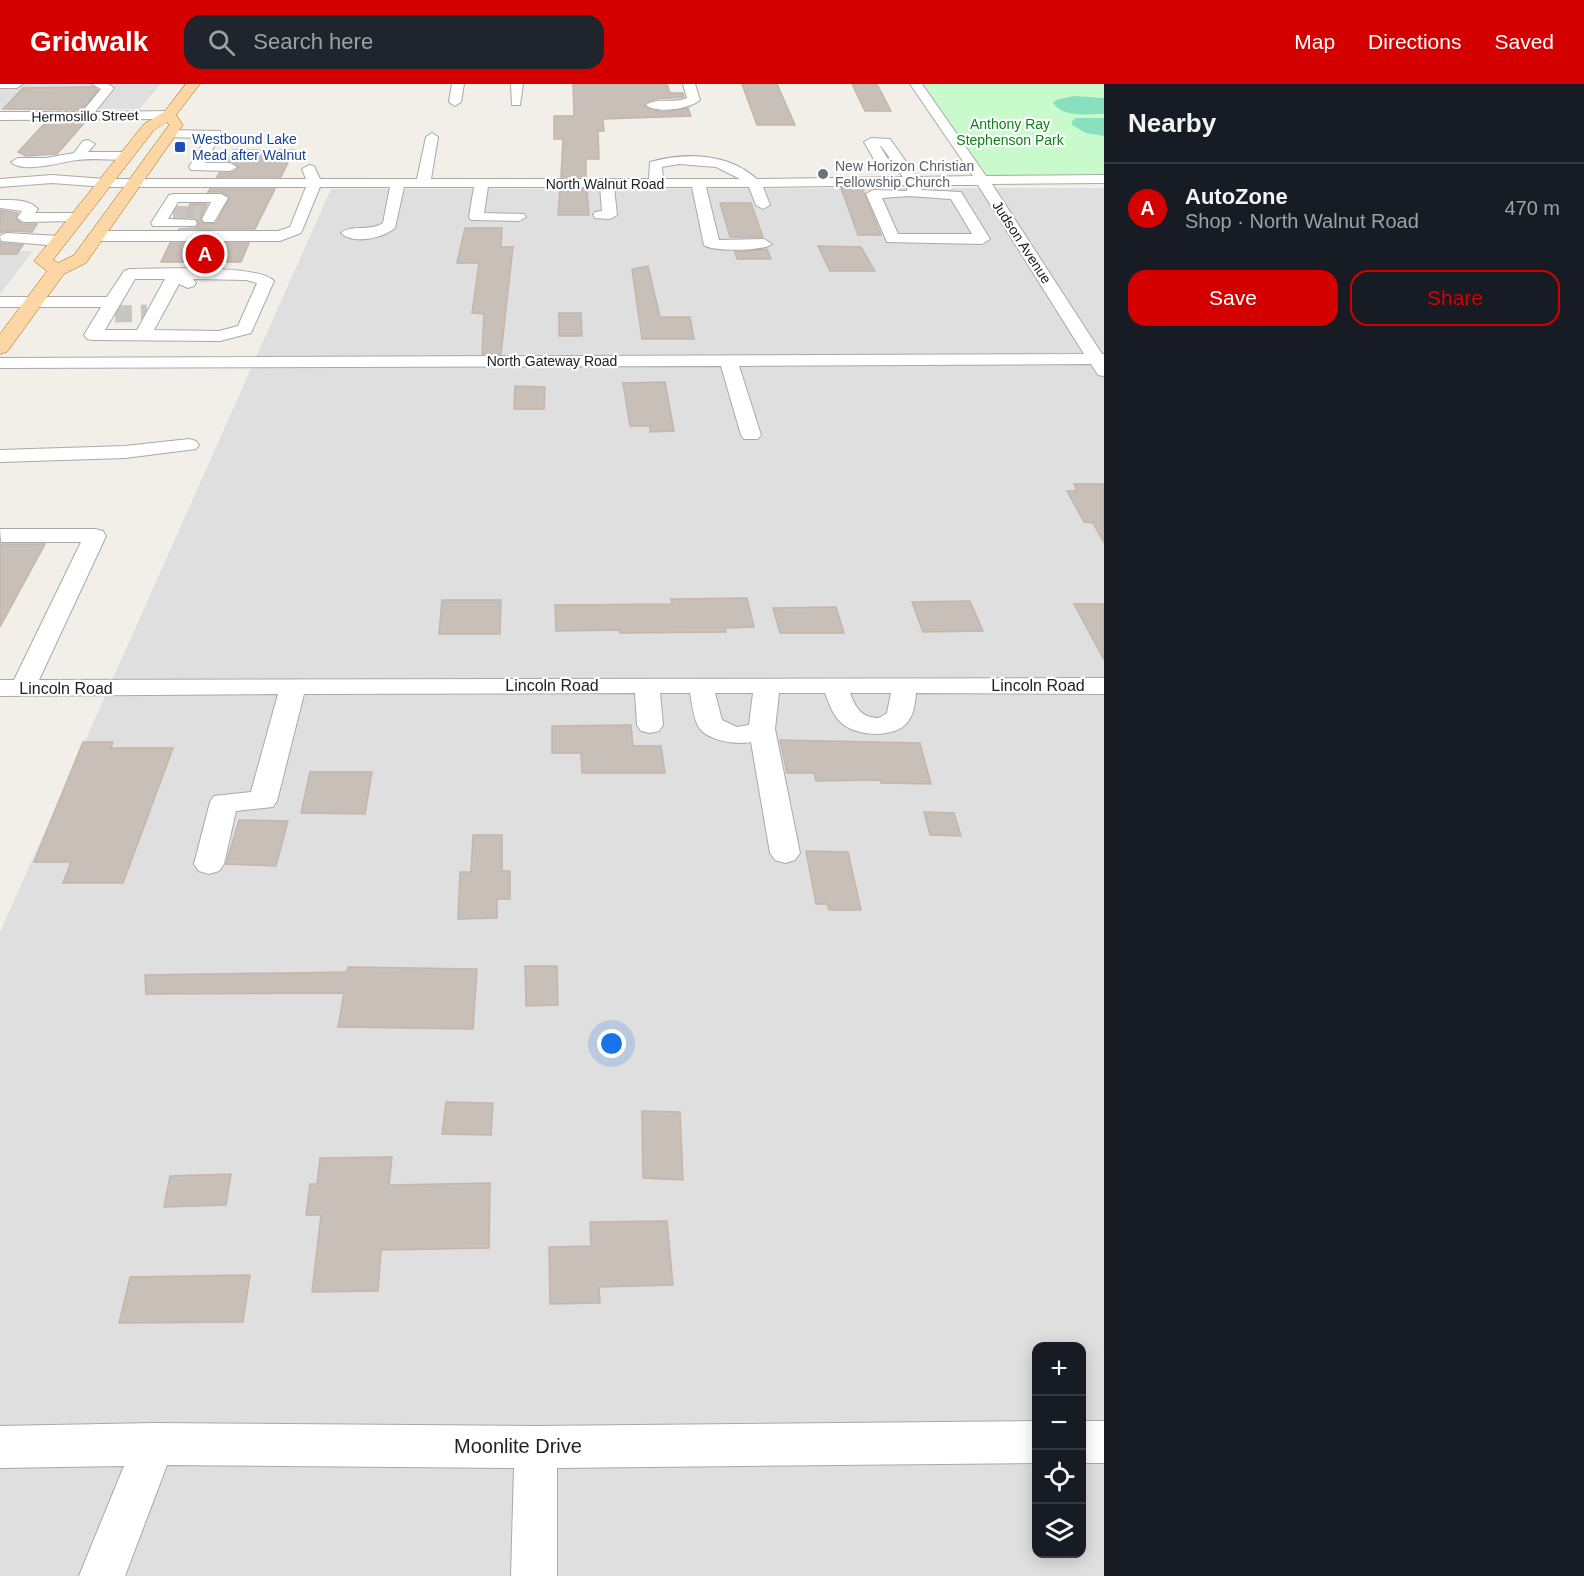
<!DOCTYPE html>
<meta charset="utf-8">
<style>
:root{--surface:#171b24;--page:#20242c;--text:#f1f3f6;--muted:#9ea1a6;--line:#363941;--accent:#d40000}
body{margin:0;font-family:Arial,sans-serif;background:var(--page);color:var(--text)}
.controls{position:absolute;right:18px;bottom:18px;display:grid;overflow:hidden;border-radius:12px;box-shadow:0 3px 15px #0003}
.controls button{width:54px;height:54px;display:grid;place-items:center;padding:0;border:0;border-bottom:2px solid var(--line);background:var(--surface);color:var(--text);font:30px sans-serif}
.you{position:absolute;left:612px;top:960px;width:21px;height:21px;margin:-15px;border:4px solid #fff;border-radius:50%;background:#1a73e8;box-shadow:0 0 0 9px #1a73e833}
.badge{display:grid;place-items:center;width:39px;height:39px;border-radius:50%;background:var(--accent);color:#fff;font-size:20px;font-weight:700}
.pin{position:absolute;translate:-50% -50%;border:3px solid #fff;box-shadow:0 2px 6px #0006}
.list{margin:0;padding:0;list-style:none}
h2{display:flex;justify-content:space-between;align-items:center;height:78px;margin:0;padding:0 24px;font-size:26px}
h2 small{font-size:20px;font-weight:400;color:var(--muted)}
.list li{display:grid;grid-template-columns:39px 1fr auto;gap:18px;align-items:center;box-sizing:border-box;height:90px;padding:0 24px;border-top:2px solid var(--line)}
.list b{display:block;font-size:22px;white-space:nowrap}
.list p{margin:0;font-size:20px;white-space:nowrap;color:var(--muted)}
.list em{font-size:20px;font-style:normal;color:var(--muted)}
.actions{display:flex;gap:12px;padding:18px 24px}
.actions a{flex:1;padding:14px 0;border:2px solid var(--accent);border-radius:18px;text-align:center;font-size:21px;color:var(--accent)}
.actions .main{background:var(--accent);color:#fff}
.icon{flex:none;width:33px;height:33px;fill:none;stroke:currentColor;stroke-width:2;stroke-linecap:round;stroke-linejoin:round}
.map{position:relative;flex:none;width:1104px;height:1492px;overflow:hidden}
header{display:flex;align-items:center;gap:36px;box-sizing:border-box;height:84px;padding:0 30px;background:var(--accent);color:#fff}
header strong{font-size:28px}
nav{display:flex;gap:33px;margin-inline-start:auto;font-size:21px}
.search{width:420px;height:54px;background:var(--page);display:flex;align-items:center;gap:15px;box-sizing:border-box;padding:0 21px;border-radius:18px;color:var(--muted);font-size:22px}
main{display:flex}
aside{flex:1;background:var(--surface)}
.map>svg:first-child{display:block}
.residential{fill:#e0dfdf;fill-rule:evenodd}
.park{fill:#c8facc}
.pitch{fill:#88e0be}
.building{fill:#c7bfb8;stroke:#c4b6ab;stroke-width:1.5}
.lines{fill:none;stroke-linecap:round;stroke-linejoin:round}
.minor-tunnel-far1{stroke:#c8c6c1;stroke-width:14;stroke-dasharray:14 7;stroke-linecap:butt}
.minor-tunnel{stroke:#c8c6c1;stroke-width:17;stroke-dasharray:17 9;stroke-linecap:butt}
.minor-casing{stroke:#a9a9a9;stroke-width:2}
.major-casing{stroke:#a06b00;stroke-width:1}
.minor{fill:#fff;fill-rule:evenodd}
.major{fill:#fcd6a4;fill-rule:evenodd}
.transit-dot{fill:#1a4fb4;stroke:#fff;stroke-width:2}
.worship-dot{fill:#6b7280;stroke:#fff;stroke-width:2}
.labels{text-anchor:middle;stroke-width:4.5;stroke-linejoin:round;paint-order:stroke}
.far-street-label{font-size:14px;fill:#222;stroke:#fff}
.far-park-label{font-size:14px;fill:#0c8416;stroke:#fff}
.far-transit-label{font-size:14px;fill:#164399;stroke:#fff;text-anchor:start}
.far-worship-label{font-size:14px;fill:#5b616d;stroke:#fff;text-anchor:start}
.street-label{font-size:16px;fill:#222;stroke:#fff}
.near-street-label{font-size:20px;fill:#222;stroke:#fff}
</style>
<header>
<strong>Gridwalk</strong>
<div class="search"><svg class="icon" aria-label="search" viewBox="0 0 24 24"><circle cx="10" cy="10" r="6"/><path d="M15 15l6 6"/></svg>Search here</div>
<nav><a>Map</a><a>Directions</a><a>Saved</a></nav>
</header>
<main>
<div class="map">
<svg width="1104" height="1492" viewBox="0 0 1104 1492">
<rect width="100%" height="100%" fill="#f2efe9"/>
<g class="residential">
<polygon points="0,0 161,0 139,25 0,25"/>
<path d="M1104 104V1492H0V848L331 105ZM1036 1262H1082V1470H1036Z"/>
<polygon points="0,167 33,167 0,210"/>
</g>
<polygon class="park" points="916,0 1104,0 1104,95 982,96"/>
<g class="pitch">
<path d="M1074 12 1104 14V30C1089 30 1063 34 1053 19L1056 16Z"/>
<polygon points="1076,34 1104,34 1104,52 1086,49 1072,41 1072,37"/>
</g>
<g class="building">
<polygon points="573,0 667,0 670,9 683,9 684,13 655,15 645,19 644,22 651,26 665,28 688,24 691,32 603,35 604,47 598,47 599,75 586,75 586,93 561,93 563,55 554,55 554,32 574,32"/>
<polygon points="742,0 777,0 795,41 757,41"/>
<polygon points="852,0 877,0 891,27 865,27"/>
<polygon points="94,3 98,6 81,26 3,25 23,4"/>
<polygon points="46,38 85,38 57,70 26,72 18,68"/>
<polygon points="233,66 294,66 281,93 217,93 219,89 231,89 239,84 231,77 227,77"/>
<polygon points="841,104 862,104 881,151 858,151"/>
<polygon points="210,105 275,105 255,145 178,145 195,144 199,140 195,134 183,133 190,120 207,120 200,136 204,140 216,139 230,113 221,108 208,108"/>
<polygon points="560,105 587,105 589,131 558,131"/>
<polygon points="720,119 751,119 763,153 730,153"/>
<polygon points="0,126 18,129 15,134 23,140 37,140 32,148 6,147 0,149"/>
<polygon points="465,144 502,144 501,163 513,163 501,270 482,270 484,230 472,229 479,179 457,179"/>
<polygon points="0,159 1,159 23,161 17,170 0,170"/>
<polygon points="170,159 249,159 241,178 161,178"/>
<polygon points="818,162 861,163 875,187 830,187"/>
<polygon points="767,165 771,175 737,175 735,168"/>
<polygon points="648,182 660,233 690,233 694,255 642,255 632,185"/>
<polygon points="559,229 581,229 582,252 559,252"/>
<polygon points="665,298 674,347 650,348 650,342 630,342 623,299"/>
<polygon points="515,302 545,303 544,325 514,325"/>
<polygon points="1074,400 1104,400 1104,459 1093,439 1084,438 1067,407 1077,407"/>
<polygon points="0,460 45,460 0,543"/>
<polygon points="747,514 754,543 725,544 726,548 620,549 620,546 556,547 555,521 672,520 671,515"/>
<polygon points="442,516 501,516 500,550 439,550"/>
<polygon points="970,517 983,547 923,548 912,518"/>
<polygon points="1074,520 1104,520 1104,576"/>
<polygon points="836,523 844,549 780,549 773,524"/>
<polygon points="631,641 633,662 661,662 665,689 582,689 581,669 552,669 552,642"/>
<polygon points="780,656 920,659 931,700 881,699 880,696 816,697 814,689 787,689"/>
<polygon points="83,658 113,658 111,664 173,664 123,799 63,799 71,778 34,778"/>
<polygon points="310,688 372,688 365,730 301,729"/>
<polygon points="924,728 954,729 961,752 930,751"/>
<polygon points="239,736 288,737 276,782 226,780"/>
<polygon points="473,751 502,751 502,787 510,787 510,815 497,815 497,834 458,835 460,788 471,788"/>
<polygon points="806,767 848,768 861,826 829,826 827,820 816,820"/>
<polygon points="525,882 557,882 558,921 526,922"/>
<polygon points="348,883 477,885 473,945 338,943 344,909 146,910 145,891 347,888"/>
<polygon points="446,1018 493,1019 491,1051 442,1050"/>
<polygon points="642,1027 680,1028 683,1096 643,1094"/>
<polygon points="392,1073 389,1101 490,1099 489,1164 381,1166 378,1207 312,1208 321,1131 306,1131 310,1100 317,1100 320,1074"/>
<polygon points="231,1090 226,1121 164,1123 170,1092"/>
<polygon points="667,1137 673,1201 599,1203 600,1219 550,1220 549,1163 591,1162 590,1138"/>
<polygon points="250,1191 243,1238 119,1239 130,1193"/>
</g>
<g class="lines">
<polyline class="minor-tunnel-far1" points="173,129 200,129"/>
<polyline class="minor-tunnel" points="115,230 147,229"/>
<g class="minor-casing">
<g id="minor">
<polygon points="0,0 23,0 17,4 0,4"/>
<polygon points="92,0 108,0 114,4 95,28 169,27 175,31 169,35 0,36 0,28 82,28 101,5"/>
<polygon points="452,0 464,0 461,18 455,22 449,18"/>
<polygon points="511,0 523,0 520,21 512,21"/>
<path d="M683 0H695L700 16C690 25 657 30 646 21 657 13 675 20 687 14Z"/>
<path d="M910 0H922L986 92 1104 91V99L992 100 1102 270H1104V292L1098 291 1091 280 739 282 761 351 758 355H744L741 351 721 282 0 284V274L1084 270 978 101H921V106L961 108 990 155 982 160 887 158 866 110 873 106 907 107V101L763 103 770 121 763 125 756 121 749 103H706L719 156 764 155 772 160C765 167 711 168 704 161L692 103H614L617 131 610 135 595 134 593 131 595 128 602 127 600 103H488L484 129 524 130 526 133 519 137 471 136 469 133 474 103H404L395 144C383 154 354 161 341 149 351 140 370 148 383 139L390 103H320L301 149 280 157H96L88 152 96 147H278L290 143 306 103H105L52 99 0 103V95L52 91 105 95H306L302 85 309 81 314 82 320 95H417L426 53 432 49 438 53 431 95H649L650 78C686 68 728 69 757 95L903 93 898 86 879 84 864 58 871 54 890 55 917 93 973 92ZM880 62H881L892 77H889ZM679 80 716 83 740 95H663L662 83ZM909 112 951 115 972 150H898L882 114Z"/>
<polygon points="170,46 220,47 221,50 205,79 230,79 237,83 230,87 191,86 189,83 206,54 165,53 164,50"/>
<path d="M88 56 95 60 88 68H126L133 72 126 76C110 76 93 74 77 76 61 78 23 90 11 78L18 74H46L74 69 83 57Z"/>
<polygon points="174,110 221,110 228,114 214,138 204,138 202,135 211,118 178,118 168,135 195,136 197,139 195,142 153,142 151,139 169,111"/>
<path d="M0 116C13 116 29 115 38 125L35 129H78L85 133 78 137 24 138 17 134 22 127 0 124Z"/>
<polygon points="6,149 59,152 67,157 59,162 1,157 0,152"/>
<path d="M130 185C156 185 260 180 274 197L251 249 220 257 93 256 87 255 84 251 101 223H0V213H107L124 187ZM135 195H165L137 246H105ZM193 195 246 196 257 199 238 242 219 247 154 246 179 200 188 204 194 202 196 199Z"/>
<polygon points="189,355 196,357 199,361 196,365 125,374 0,378 0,366 125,362"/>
<path d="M0 445H95L103 447 106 452 39 596 1104 594V610L916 609C915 620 914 631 906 640 892 654 859 652 844 641 834 634 829 620 825 609H779L775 645 800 769 795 776 785 779 775 776 770 769 751 658C737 661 706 657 698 642 693 632 692 619 690 609H660L663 641 659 647 650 649 641 647 637 641 635 609 304 610 277 717 273 723 236 727 224 780 219 787 209 790 199 787 194 780 210 718 214 712 251 708 278 610 0 612V596H14L81 458H1ZM715 609H753L749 641 737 643 722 636ZM850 609H891L887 629 879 634C862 634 856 625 850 609Z"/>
<polygon points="1036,1337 1036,1379 557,1384 557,1492 511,1492 514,1384 167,1381 125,1492 79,1492 124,1382 0,1384 0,1342 154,1339 536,1342"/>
<rect x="1082" y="1337" width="22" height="42"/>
</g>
</g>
<g class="major-casing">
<path id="major" d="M186 0H200L176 31 183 41 86 179 64 190 7 268 0 270V250L47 187 34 177 144 40 164 28ZM167 38 169 41 74 171 58 179 53 176 154 46Z"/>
</g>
<use href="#minor" class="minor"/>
<use href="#major" class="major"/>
</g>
<rect class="transit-dot" x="174" y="57" width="12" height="12" rx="3"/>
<circle class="worship-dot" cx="823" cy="90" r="6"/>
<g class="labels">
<g class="far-street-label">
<text transform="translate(85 32) rotate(-1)" y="5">Hermosillo Street</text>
<text x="605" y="105">North Walnut Road</text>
<text transform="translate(1022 158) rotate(57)" y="5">Judson Avenue</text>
<text x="552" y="282">North Gateway Road</text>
</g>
<g class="far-park-label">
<text x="1010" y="45">Anthony Ray<tspan x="1010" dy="16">Stephenson Park</tspan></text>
</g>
<g class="far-transit-label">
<text x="192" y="60">Westbound Lake<tspan x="192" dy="16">Mead after Walnut</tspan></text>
</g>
<g class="far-worship-label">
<text x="835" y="87">New Horizon Christian<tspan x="835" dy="16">Fellowship Church</tspan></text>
</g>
<g class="street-label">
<text x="552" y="607">Lincoln Road</text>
<text x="1038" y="607">Lincoln Road</text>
<text x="66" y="610">Lincoln Road</text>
</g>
<g class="near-street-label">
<text x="518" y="1369">Moonlite Drive</text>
</g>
</g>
</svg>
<div class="controls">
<button>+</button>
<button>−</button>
<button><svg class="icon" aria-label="locate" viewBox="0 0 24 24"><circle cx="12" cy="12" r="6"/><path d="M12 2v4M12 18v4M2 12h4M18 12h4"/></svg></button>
<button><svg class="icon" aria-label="layers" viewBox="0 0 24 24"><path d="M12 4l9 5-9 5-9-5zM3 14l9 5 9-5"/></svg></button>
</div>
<div class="you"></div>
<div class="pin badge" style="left:205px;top:170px">A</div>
</div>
<aside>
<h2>Nearby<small></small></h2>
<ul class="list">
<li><span class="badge">A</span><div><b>AutoZone</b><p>Shop · North Walnut Road</p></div><em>470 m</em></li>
</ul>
<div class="actions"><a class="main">Save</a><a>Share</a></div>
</aside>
</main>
